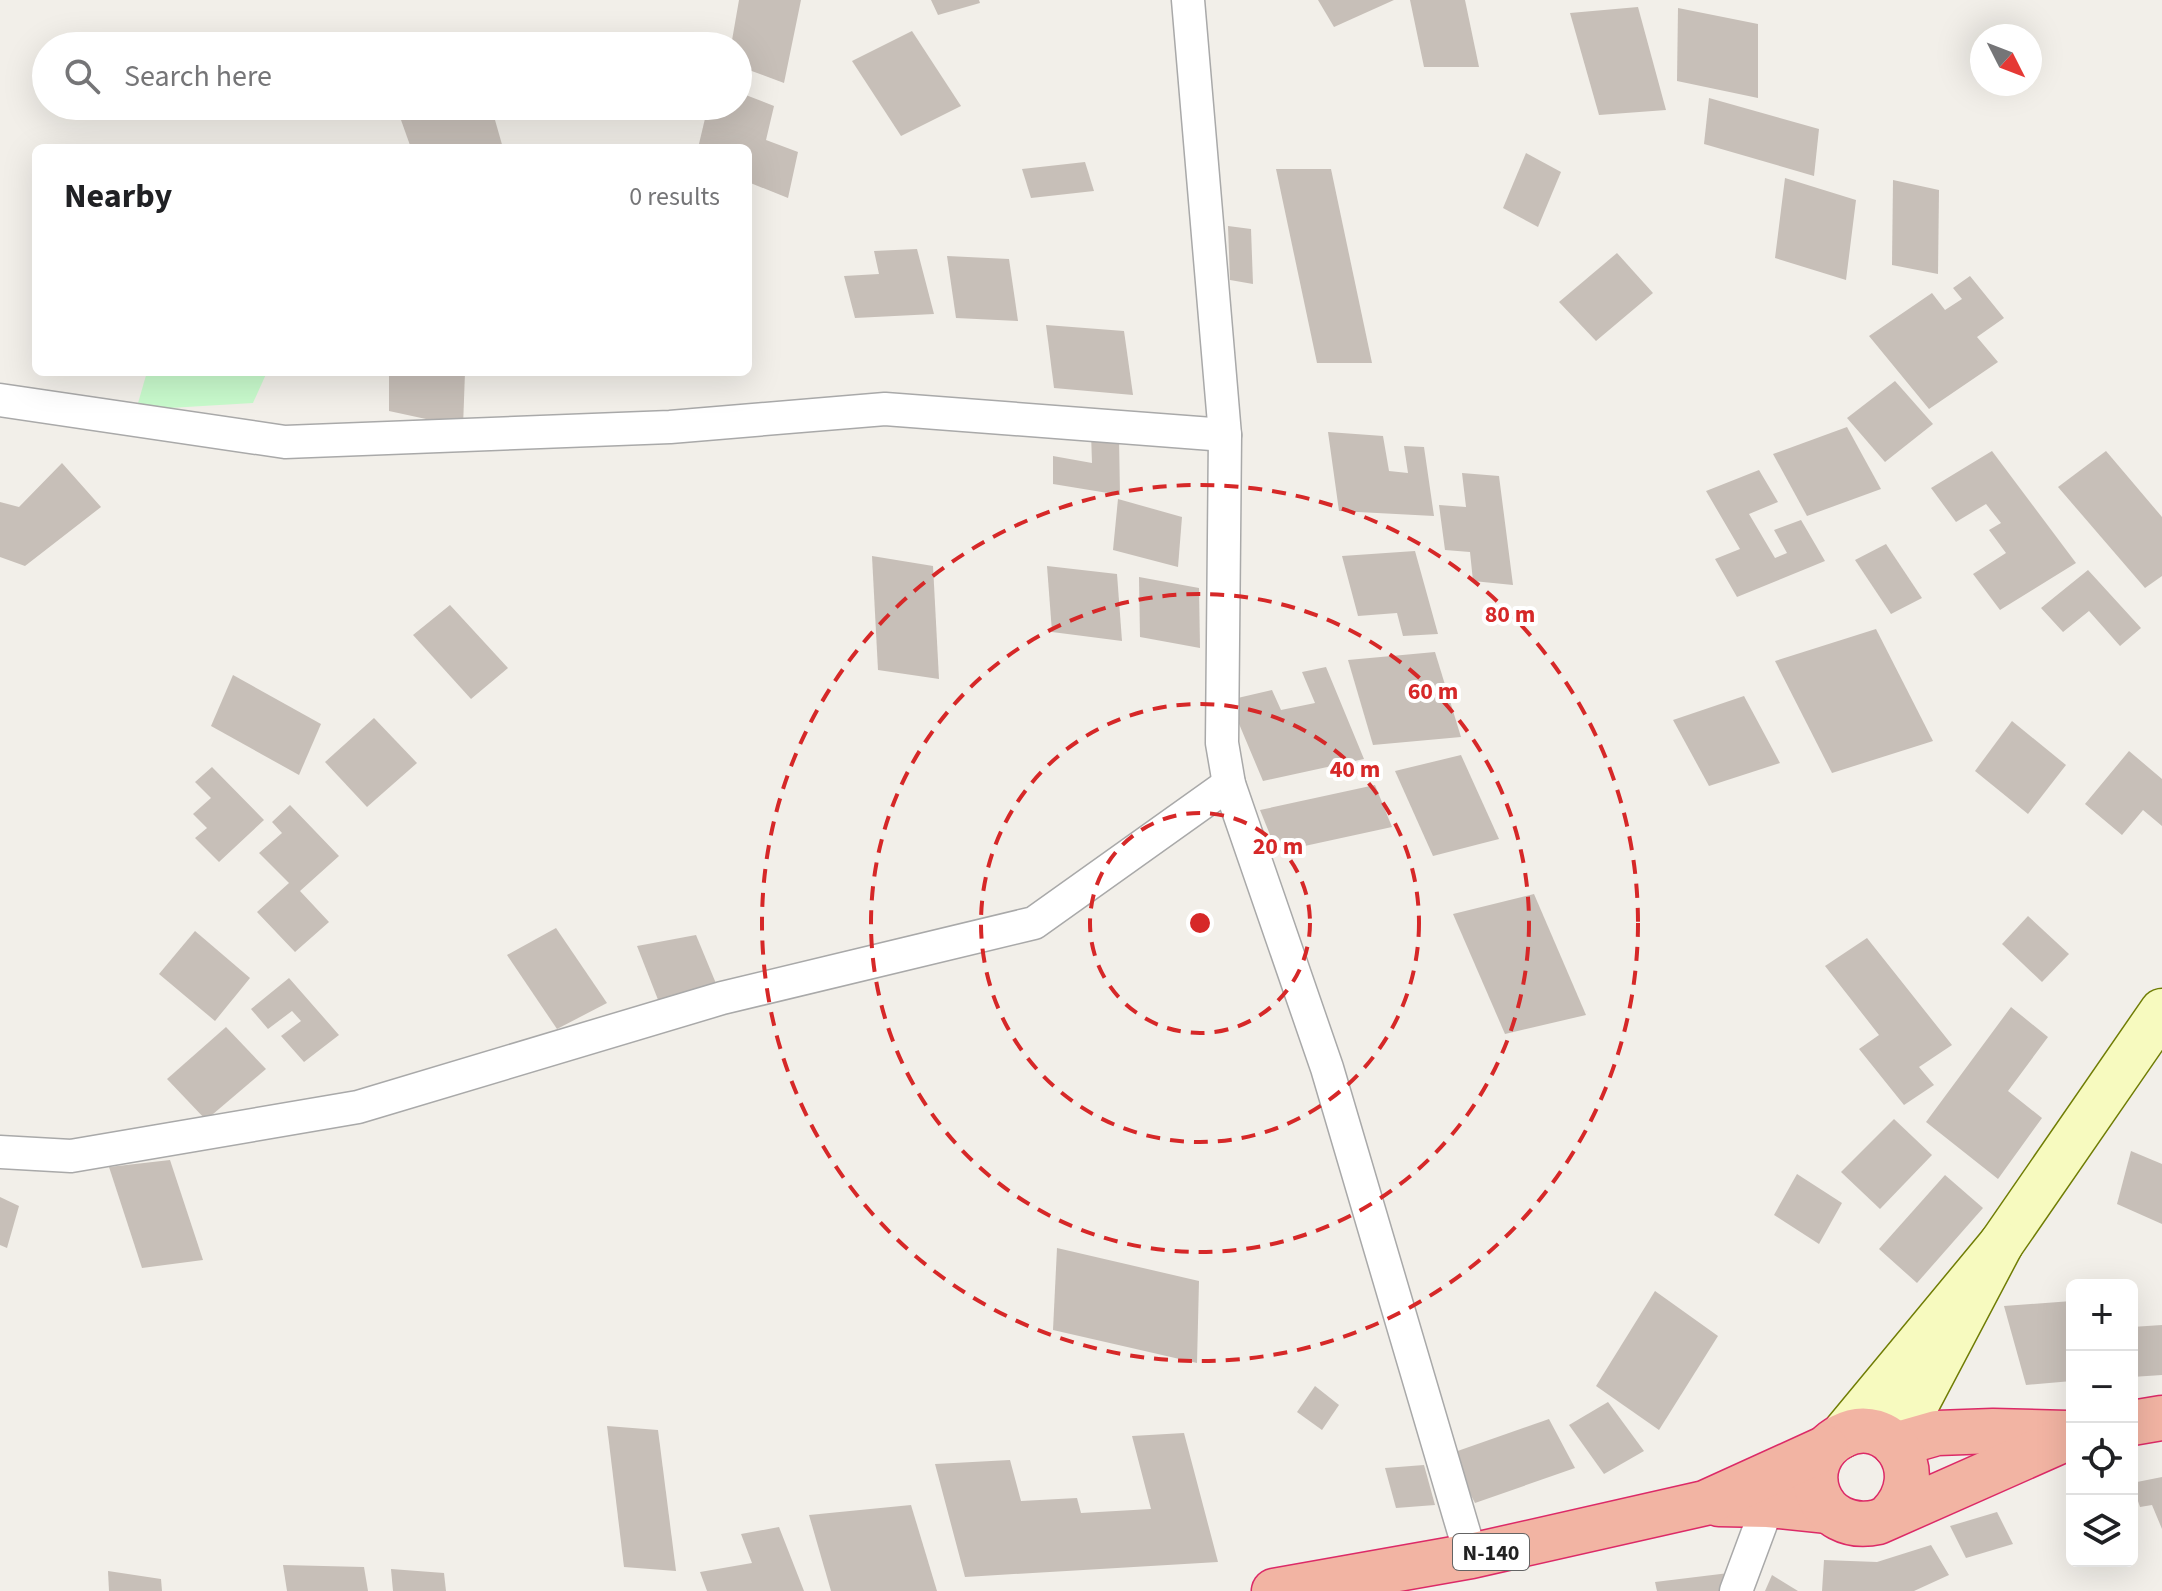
<!DOCTYPE html>
<meta charset="utf-8">
<style>
:root{--surface:#fff;--page:#f6f6f6;--text:#202124;--muted:#757577;--line:#e0e0e0}
body{margin:0;font-family:"Source Sans 3",sans-serif;background:var(--page);color:var(--text)}
.controls{position:absolute;right:24px;bottom:24px;display:grid;overflow:hidden;border-radius:12px;box-shadow:0 8px 32px #0002}
.controls button{width:72px;height:72px;display:grid;place-items:center;padding:0;border:0;border-bottom:2px solid var(--line);background:var(--surface);color:var(--text);font:40px sans-serif}
.compass{position:absolute;left:1970px;top:24px;width:72px;height:72px;border-radius:50%;background:var(--surface);box-shadow:0 8px 32px #0002;rotate:132deg}
.list{margin:0;padding:0;list-style:none}
h2{display:flex;justify-content:space-between;align-items:center;height:104px;margin:0;padding:0 32px;font-size:34px}
h2 small{font-size:26px;font-weight:400;color:var(--muted)}
.icon{flex:none;width:44px;height:44px;fill:none;stroke:currentColor;stroke-width:2;stroke-linecap:round;stroke-linejoin:round}
.map{position:relative;flex:none;width:2162px;height:1591px;overflow:hidden}
.search{position:absolute;background:var(--surface);box-shadow:0 8px 32px #0002;left:32px;top:32px;width:720px;height:88px;display:flex;align-items:center;gap:20px;box-sizing:border-box;padding:0 28px;border-radius:44px;color:var(--muted);font-size:30px}
.panel{position:absolute;background:var(--surface);box-shadow:0 8px 32px #0002;left:32px;top:144px;width:720px;height:232px;border-radius:12px}
.map>svg:first-child{display:block}
.park{fill:#c8facc}
.building{fill:#c7bfb8}
.lines{fill:none;stroke-linecap:round;stroke-linejoin:round}
.minor-casing{stroke:#a9a9a9;stroke-width:35}
.secondary-casing{stroke:#707d05;stroke-width:47}
.trunk-casing{stroke:#dc2a67;stroke-width:47}
.minor{stroke:#fff;stroke-width:32}
.secondary{stroke:#f7fabf;stroke-width:44}
.trunk{stroke:#f2b4a3;stroke-width:44}
.ring{fill:none;stroke:#d62828;stroke-width:4;stroke-dasharray:14 10}
.labels{text-anchor:middle;stroke-width:8;stroke-linejoin:round;paint-order:stroke}
.shield{fill:#fff;stroke:#646464;stroke-width:2}
.shield-label{font-size:22px;font-weight:bold;fill:#222}
.centre{fill:#d62828;stroke:#fff;stroke-width:4}
.ring-label{font-size:24px;text-anchor:middle;font-weight:bold;fill:#d62828;stroke:#fff;stroke-width:8;stroke-linejoin:round;paint-order:stroke}
</style>
<div class="map">
<svg width="2162" height="1591" viewBox="0 0 2162 1591">
<rect width="100%" height="100%" fill="#f2efe9"/>
<polygon class="park" points="147,372 267,372 253,403 136,410"/>
<g class="building">
<polygon points="739,0 801,0 784,83 738,66 738,46 731,46"/>
<polygon points="931,0 979,0 980,3 938,15"/>
<polygon points="1318,0 1394,0 1334,27"/>
<polygon points="1410,0 1465,0 1479,67 1424,67"/>
<polygon points="1638,7 1666,110 1599,115 1570,13"/>
<polygon points="1678,8 1758,24 1758,98 1677,81"/>
<polygon points="912,31 961,106 901,136 852,61"/>
<polygon points="738,92 774,106 766,140 798,152 788,198 748,182 748,148 698,148 708,106 738,106"/>
<polygon points="1709,98 1819,129 1814,176 1704,144"/>
<polygon points="396,106 491,106 503,148 411,148"/>
<polygon points="1526,153 1561,172 1538,227 1503,208"/>
<polygon points="1085,162 1094,191 1031,198 1022,169"/>
<polygon points="1276,169 1331,169 1372,363 1317,363"/>
<polygon points="1785,178 1856,200 1846,280 1775,258"/>
<polygon points="1893,180 1939,190 1938,274 1892,265"/>
<polygon points="1228,226 1251,229 1253,284 1230,280"/>
<polygon points="917,249 934,314 855,318 844,276 879,274 874,251"/>
<polygon points="1617,253 1653,293 1596,341 1559,302"/>
<polygon points="947,256 1009,259 1018,321 956,318"/>
<polygon points="1970,276 2004,318 1977,337 1998,362 1929,409 1869,336 1932,293 1945,310 1962,299 1953,288"/>
<polygon points="1046,325 1124,331 1133,395 1054,388"/>
<polygon points="389,372 465,372 463,427 389,411"/>
<polygon points="1895,381 1933,424 1885,462 1847,418"/>
<polygon points="1847,427 1881,489 1807,516 1773,454"/>
<polygon points="1328,432 1383,436 1389,471 1408,473 1404,446 1424,447 1434,516 1339,511"/>
<polygon points="1091,433 1119,438 1120,495 1053,484 1053,456 1092,463"/>
<polygon points="1992,451 2076,563 2000,610 1973,574 2006,553 1989,530 2001,523 1986,504 1956,522 1931,488"/>
<polygon points="2106,451 2162,517 2162,576 2145,588 2058,487"/>
<polygon points="62,463 101,507 25,566 0,557 0,502 19,507"/>
<polygon points="1759,470 1778,502 1749,514 1775,558 1787,553 1774,530 1801,520 1825,561 1737,597 1715,559 1740,549 1706,491"/>
<polygon points="1462,473 1499,476 1513,585 1473,581 1470,552 1445,550 1439,505 1466,507"/>
<polygon points="1118,499 1182,517 1178,567 1113,550"/>
<polygon points="1886,544 1922,598 1891,614 1855,560"/>
<polygon points="1415,551 1438,634 1403,636 1397,613 1358,616 1342,556"/>
<polygon points="872,556 933,566 939,679 878,670"/>
<polygon points="1047,566 1117,574 1122,641 1052,632"/>
<polygon points="2088,570 2141,628 2120,646 2089,611 2063,632 2041,608"/>
<polygon points="1139,577 1199,588 1200,648 1140,637"/>
<polygon points="450,605 508,668 471,699 413,635"/>
<polygon points="1876,629 1933,741 1832,773 1775,661"/>
<polygon points="1435,652 1461,737 1373,745 1348,660"/>
<polygon points="1326,667 1364,759 1263,781 1229,700 1272,690 1281,710 1315,703 1302,672"/>
<polygon points="233,675 321,724 299,775 211,726"/>
<polygon points="1744,696 1780,763 1709,786 1673,720"/>
<polygon points="374,718 417,763 367,807 325,762"/>
<polygon points="2012,721 2066,765 2028,814 1975,771"/>
<polygon points="2129,751 2162,779 2162,826 2143,810 2122,835 2085,804"/>
<polygon points="1461,755 1499,839 1433,856 1395,771"/>
<polygon points="212,767 264,820 219,862 195,838 207,828 193,814 211,798 195,782"/>
<polygon points="1375,785 1392,827 1277,852 1260,810"/>
<polygon points="290,805 339,856 300,891 329,922 295,952 257,912 289,883 259,853 282,833 272,822"/>
<polygon points="1534,894 1586,1015 1505,1034 1453,914"/>
<polygon points="2028,916 2069,954 2042,982 2002,944"/>
<polygon points="556,928 607,1003 557,1029 507,955"/>
<polygon points="195,931 250,978 215,1021 159,974"/>
<polygon points="696,935 722,998 662,1010 637,946"/>
<polygon points="1867,938 1952,1045 1919,1067 1934,1085 1904,1105 1859,1049 1879,1035 1825,966"/>
<polygon points="289,978 339,1035 304,1062 281,1036 301,1021 292,1011 268,1029 251,1009"/>
<polygon points="2011,1007 2048,1037 2008,1091 2042,1118 1998,1179 1926,1122"/>
<polygon points="226,1027 266,1069 206,1120 167,1079"/>
<polygon points="1894,1119 1932,1155 1880,1209 1841,1172"/>
<polygon points="2131,1151 2162,1164 2162,1224 2117,1204"/>
<polygon points="170,1160 203,1260 142,1268 109,1167"/>
<polygon points="1797,1174 1842,1203 1819,1244 1774,1215"/>
<polygon points="1945,1175 1983,1208 1917,1283 1879,1249"/>
<polygon points="0,1197 19,1206 7,1248 0,1245"/>
<polygon points="1057,1248 1199,1281 1197,1363 1053,1330"/>
<polygon points="1655,1291 1718,1336 1659,1430 1596,1386"/>
<polygon points="2072,1301 2072,1381 2026,1385 2004,1306"/>
<polygon points="2162,1325 2162,1375 2132,1377 2132,1327"/>
<polygon points="1315,1386 1339,1405 1322,1430 1297,1412"/>
<polygon points="1608,1402 1644,1451 1604,1474 1569,1425"/>
<polygon points="1549,1419 1575,1468 1475,1503 1449,1454"/>
<polygon points="607,1426 658,1430 676,1571 624,1567"/>
<polygon points="1184,1433 1218,1562 965,1577 935,1464 1010,1460 1021,1501 1077,1498 1081,1513 1151,1509 1132,1436"/>
<polygon points="1424,1465 1435,1505 1396,1508 1385,1468"/>
<polygon points="2162,1477 2162,1529 2152,1505 2140,1507 2132,1483"/>
<polygon points="911,1505 937,1591 831,1591 809,1515"/>
<polygon points="1997,1512 2013,1544 1966,1558 1950,1526"/>
<polygon points="779,1527 804,1591 707,1591 700,1572 752,1563 741,1534"/>
<polygon points="1931,1545 1949,1575 1914,1591 1822,1591 1824,1560 1877,1562"/>
<polygon points="283,1565 364,1567 368,1591 287,1591"/>
<polygon points="391,1569 444,1573 446,1591 393,1591"/>
<polygon points="108,1571 161,1579 162,1591 109,1591"/>
<polygon points="1737,1572 1727,1591 1657,1591 1655,1582"/>
<polygon points="1772,1575 1798,1591 1765,1591"/>
</g>
<g class="lines">
<g class="minor-casing">
<g id="minor">
<polyline points="1188,0 1225,435 1222,743 1229,784 1327,1068 1471,1556"/>
<polyline points="0,400 285,442 670,427 885,409 1225,435"/>
<polyline points="0,1152 71,1156 358,1107 722,998 1034,923 1229,784"/>
<polyline points="1736,1591 1768,1505"/>
</g>
</g>
<g class="secondary-casing">
<g id="secondary">
<polyline points="2001,1244 2162,1011"/>
<polyline points="1842,1436 2001,1244 1895,1445"/>
</g>
</g>
<g class="trunk-casing">
<g id="trunk">
<polyline points="2132,1423 2162,1418"/>
<polyline points="1895,1445 1937,1433 1993,1431 2067,1433"/>
<polyline points="1719,1504 1768,1505 1828,1511"/>
<path d="M1890 1515C1932 1472 1888 1412 1842 1436 1792 1462 1817 1536 1878 1522L2072 1436"/>
<polyline points="1274,1591 1471,1556 1705,1503 1826,1448"/>
</g>
</g>
<use href="#minor" class="minor"/>
<use href="#secondary" class="secondary"/>
<use href="#trunk" class="trunk"/>
</g>
<g class="ring">
<circle cx="1200" cy="923" r="110"/>
<circle cx="1200" cy="923" r="219"/>
<circle cx="1200" cy="923" r="329"/>
<circle cx="1200" cy="923" r="438"/>
</g>
<g class="labels">
<rect class="shield" x="1453" y="1534" width="76" height="36" rx="6"/>
<g class="shield-label">
<text x="1491" y="1560">N-140</text>
</g>
</g>
<circle cx="1200" cy="923" r="12" class="centre"/>
<g class="ring-label">
<text x="1510" y="622">80 m</text>
<text x="1433" y="699">60 m</text>
<text x="1355" y="777">40 m</text>
<text x="1278" y="854">20 m</text>
</g>
</svg>
<div class="controls">
<button>+</button>
<button>−</button>
<button><svg class="icon" aria-label="locate" viewBox="0 0 24 24"><circle cx="12" cy="12" r="6"/><path d="M12 2v4M12 18v4M2 12h4M18 12h4"/></svg></button>
<button><svg class="icon" aria-label="layers" viewBox="0 0 24 24"><path d="M12 4l9 5-9 5-9-5zM3 14l9 5 9-5"/></svg></button>
</div>
<svg class="compass" viewBox="-18 -18 36 36"><path d="M0-13l5 13h-10z" fill="#e53935"/><path d="M0 13l5-13h-10z" fill="#757577"/></svg>
<div class="search"><svg class="icon" aria-label="search" viewBox="0 0 24 24"><circle cx="10" cy="10" r="6"/><path d="M15 15l6 6"/></svg>Search here</div>
<section class="panel">
<h2>Nearby<small>0 results</small></h2>
<ul class="list">
</ul>
</section>
</div>
